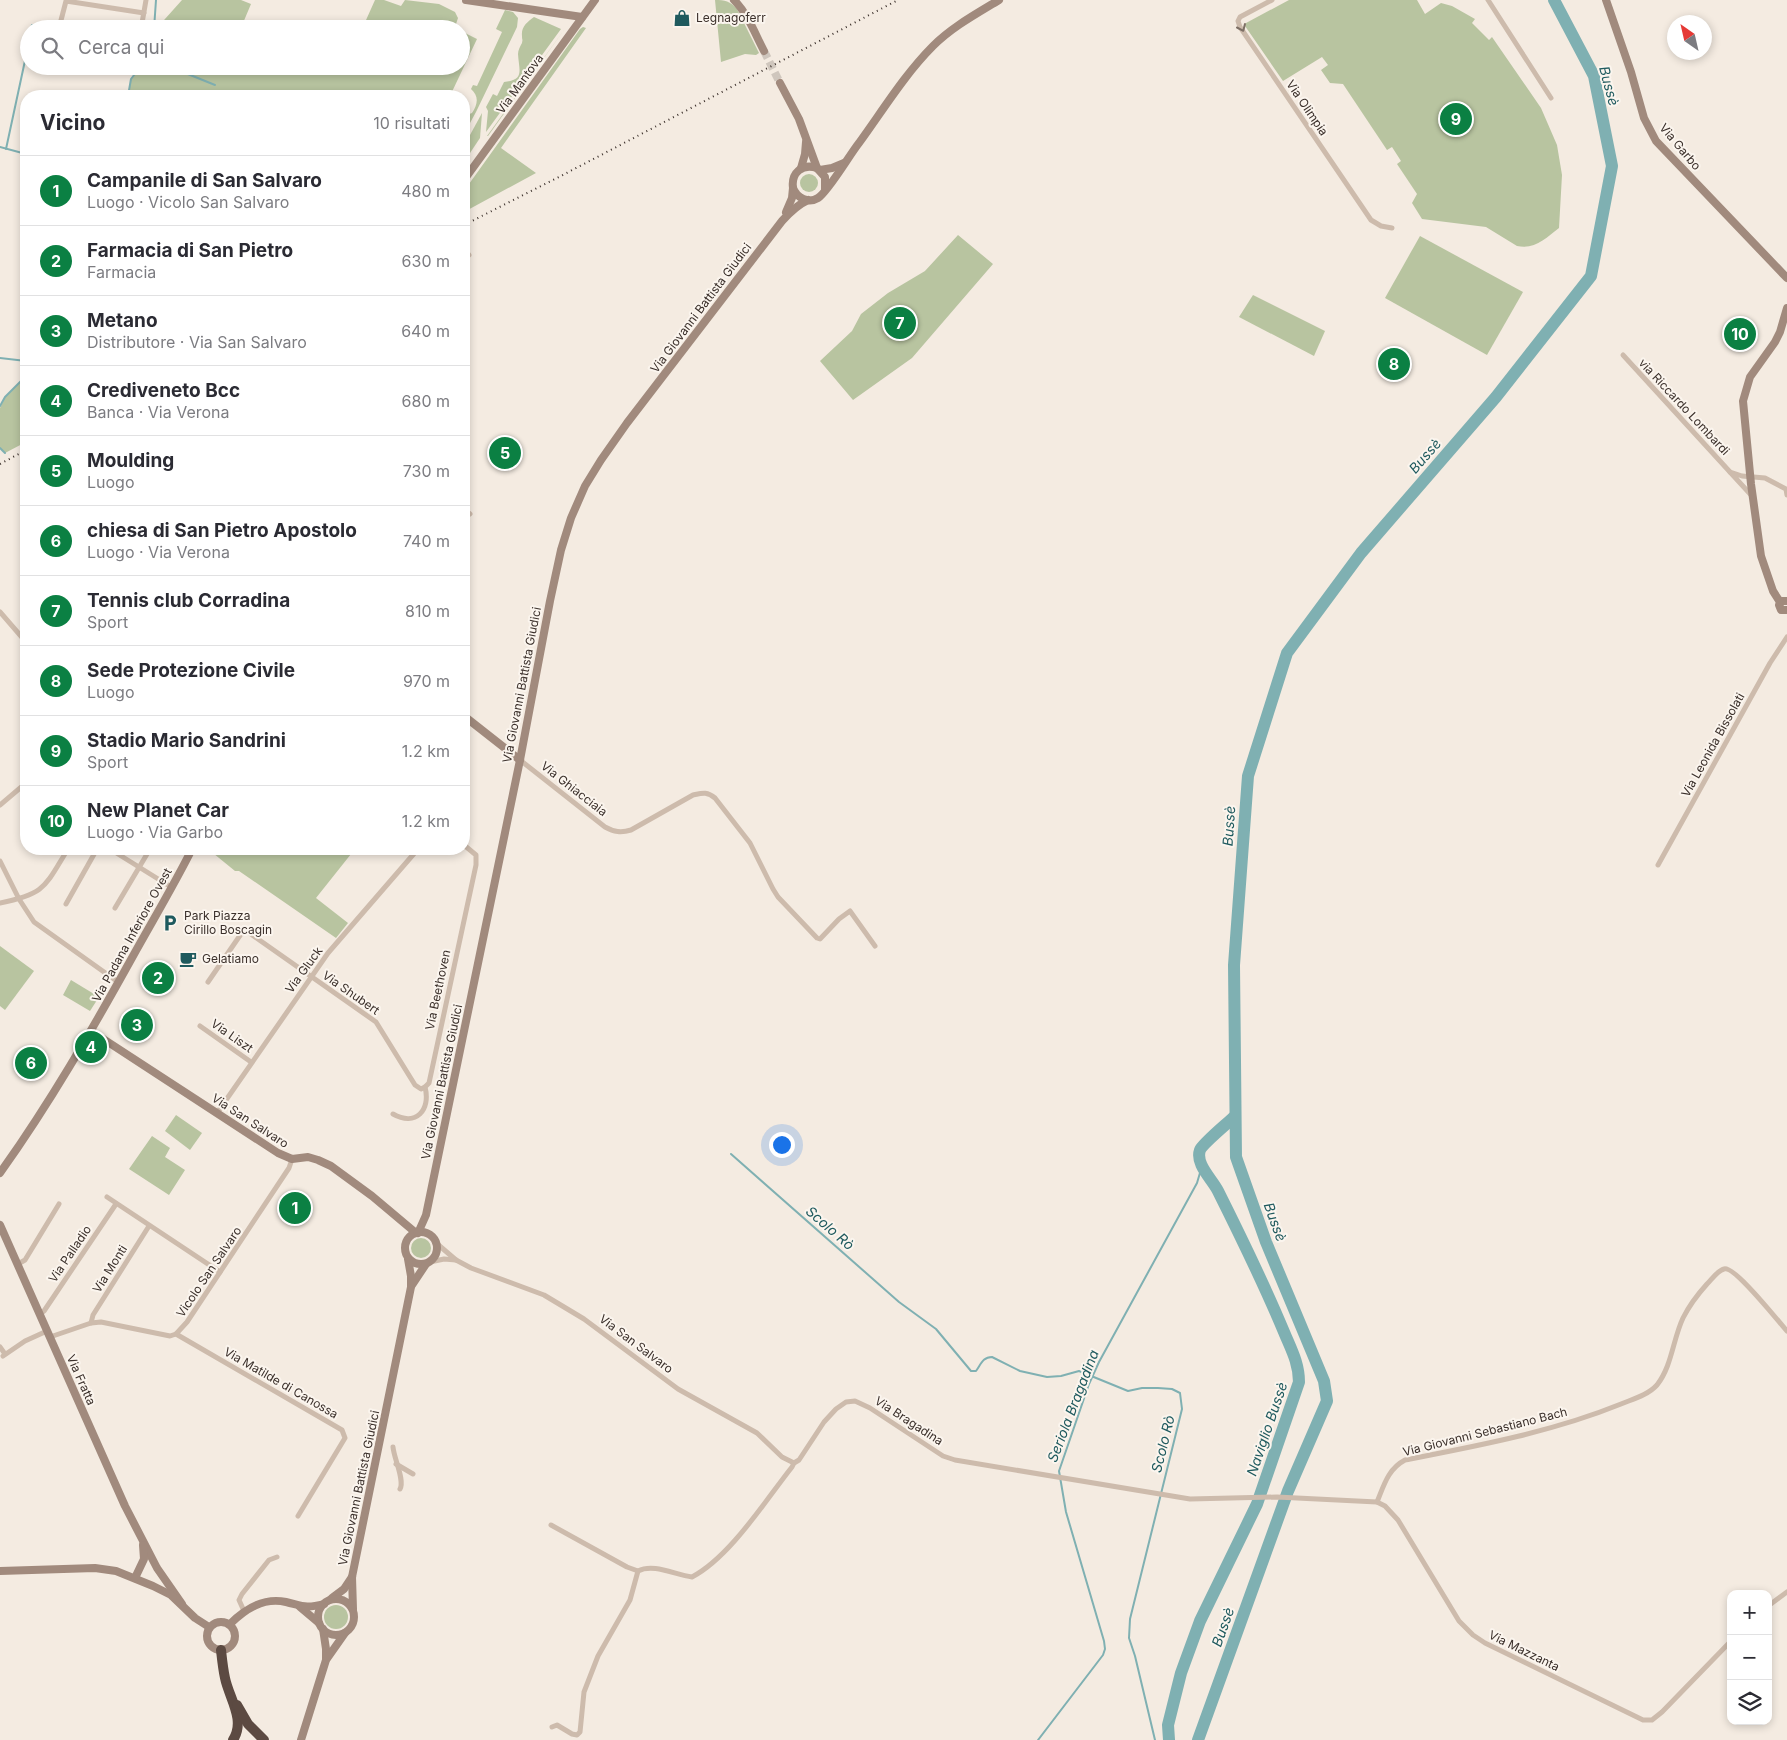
<!DOCTYPE html>
<html lang="it">
<meta charset="utf-8">
<style>
:root{--surface:#fff;--page:#f7f7f7;--text:#2b2b33;--muted:#7c7c81;--line:#e1e1e2;--accent:#0b8043}
body{margin:0;font-family:Inter,sans-serif;background:var(--page);color:var(--text)}
.controls{position:absolute;right:15px;bottom:15px;display:grid;overflow:hidden;border-radius:10px;box-shadow:0 2px 8px #0003}
.controls button{width:45px;height:45px;display:grid;place-items:center;padding:0;border:0;border-bottom:1px solid var(--line);background:var(--surface);color:var(--text);font:25px sans-serif}
.compass{position:absolute;left:1667px;top:15px;width:45px;height:45px;border-radius:50%;background:var(--surface);box-shadow:0 2px 8px #0003;rotate:326deg}
.you{position:absolute;left:781px;top:1144px;width:18px;height:18px;margin:-12px;border:4px solid #fff;border-radius:50%;background:#1a73e8;box-shadow:0 0 0 8px #1a73e833}
.badge{display:grid;place-items:center;width:32px;height:32px;border-radius:50%;background:var(--accent);color:#fff;font-size:16px;font-weight:700}
.pin{position:absolute;translate:-50% -50%;border:2px solid #fff;box-shadow:0 1px 5px #0006}
.list{margin:0;padding:0;list-style:none}
h2{display:flex;justify-content:space-between;align-items:center;height:65px;margin:0;padding:0 20px;font-size:21px}
h2 small{font-size:16px;font-weight:400;color:var(--muted)}
.list li{display:grid;grid-template-columns:32px 1fr auto;gap:15px;align-items:center;box-sizing:border-box;height:70px;padding:0 20px;border-top:1px solid var(--line)}
.list b{display:block;font-size:19px;white-space:nowrap}
.list p{margin:0;font-size:16px;white-space:nowrap;color:var(--muted)}
.list em{font-size:16px;font-style:normal;color:var(--muted)}
.icon{flex:none;width:28px;height:28px;fill:none;stroke:currentColor;stroke-width:2;stroke-linecap:round;stroke-linejoin:round}
.map{position:relative;flex:none;width:1787px;height:1740px;overflow:hidden}
.search{position:absolute;background:var(--surface);box-shadow:0 2px 8px #0003;left:20px;top:20px;width:450px;height:55px;display:flex;align-items:center;gap:12px;box-sizing:border-box;padding:0 18px;border-radius:28px;color:var(--muted);font-size:19px}
.panel{position:absolute;background:var(--surface);box-shadow:0 2px 8px #0003;left:20px;top:90px;width:450px;height:765px;border-radius:20px}
.map>svg:first-child{display:block}
.green{fill:#b8c4a0}
.lines{fill:none;stroke-linecap:round;stroke-linejoin:round}
.stream{stroke:#7fb0b2;stroke-width:2}
.river{stroke:#7fb0b2;stroke-width:12}
.secondary-tunnel{stroke:#cfc6bd;stroke-width:8;stroke-dasharray:8 4;stroke-linecap:butt}
.street{stroke:#cdbbac;stroke-width:5}
.secondary{stroke:#a18a7d;stroke-width:8}
.highway{stroke:#5c4a42;stroke-width:10}
.rail{stroke:#3b302b;stroke-width:2;stroke-dasharray:1 4;stroke-linecap:butt}
.oneway{stroke:#7d6f65}
.labels{text-anchor:middle;stroke-width:4;stroke-linejoin:round;paint-order:stroke}
.poi-label{font-size:12px;fill:#3b302b;stroke:#fbf5ee;text-anchor:start}
.street-label{font-size:12px;fill:#3b302b;stroke:#fbf5ee}
.water-label{font-size:14px;font-style:italic;fill:#1f5a5e;stroke:#fbf5ee}
</style>
<div class="map">
<svg width="1787" height="1740" viewBox="0 0 1787 1740">
<rect width="100%" height="100%" fill="#f4ebe1"/>
<g class="green">
<polygon points="182,0 241,0 251,4 243,23 257,29 156,29"/>
<polygon points="375,0 384,0 401,6 405,0 439,4 455,12 458,18 455,27 457,29 362,29"/>
<path d="M715 0C725 0 730 1 737 9L759 53 756 55 745 54 721 62Z"/>
<path d="M1289 0H1417L1425 14 1441 3 1452 6 1475 19 1472 23 1489 40 1492 37 1541 108 1557 145 1562 175 1559 228C1546 238 1535 250 1517 246L1486 227 1422 219 1412 203 1417 194 1397 164 1401 161 1392 147 1387 150 1343 84 1330 83 1321 70 1328 65 1322 57 1283 81 1245 26 1246 23Z"/>
<path d="M505 10 513 12 518 18 517 27 476 112 464 134V116L472 113C478 104 479 96 471 89L473 85 477 86 502 32 496 29Z"/>
<path d="M534 17 561 29 486 132 488 111 486 107 493 94 497 96 504 82C525 80 519 71 518 54 518 50 520 47 522 43 523 38 522 41 522 36 521 27 527 22 534 17Z"/>
<polygon points="583,27 586,28 501,148 536,173 464,212 464,191 580,29"/>
<polygon points="564,30 488,136 487,136"/>
<polygon points="461,31 477,39 450,96 128,96 131,79 141,66 461,66"/>
<polygon points="482,113 480,138 464,162 464,146"/>
<circle cx="809" cy="183" r="9"/>
<polygon points="958,235 993,264 912,358 853,400 820,361 852,331 861,314 888,293 925,271"/>
<polygon points="1420,236 1523,292 1487,355 1385,298"/>
<polygon points="1253,295 1325,331 1314,356 1239,317"/>
<polygon points="26,376 26,442 5,453 0,448 0,408 5,397"/>
<polygon points="208,849 355,849 316,898 348,923 336,938 239,871 235,871"/>
<polygon points="0,946 34,971 5,1010 0,1006"/>
<polygon points="71,980 99,997 90,1011 63,995"/>
<polygon points="176,1115 202,1133 190,1150 165,1131"/>
<polygon points="152,1136 170,1148 165,1157 185,1170 169,1195 129,1169"/>
<circle cx="421" cy="1248" r="10"/>
<circle cx="336" cy="1617" r="12"/>
</g>
<g class="lines">
<g class="stream">
<polyline points="31,29 32,25"/>
<polyline points="154,29 156,0"/>
<polyline points="168,66 215,85"/>
<polyline points="128,96 131,79 141,66"/>
<polyline points="0,147 26,154"/>
<polyline points="6,149 29,42"/>
<polyline points="0,358 26,361"/>
<polyline points="0,406 5,397 26,376"/>
<polyline points="0,448 5,453"/>
<path d="M731 1154 899 1302 936 1329 971 1371H976C981 1364 983 1357 992 1357L1020 1371 1047 1377 1061 1376 1079 1371 1128 1391 1142 1388H1158L1172 1389 1180 1393 1182 1409 1130 1619 1129 1638 1135 1656 1155 1740"/>
<polyline points="1038,1740 1103,1655 1105,1649 1104,1641 1066,1512 1059,1471 1089,1384 1099,1362 1197,1183 1202,1166"/>
</g>
<g class="river">
<path d="M1169 1740 1168 1725 1181 1673 1200 1621 1257 1504 1299 1382C1299 1363 1291 1349 1284 1332 1264 1284 1241 1237 1218 1191 1212 1179 1195 1164 1200 1150 1203 1143 1228 1123 1235 1116"/>
<polyline points="1198,1740 1288,1491 1327,1401 1324,1381 1266,1242 1236,1157 1234,965 1248,776 1287,653 1361,553 1496,397 1591,276 1612,166 1594,76 1554,0"/>
</g>
<polyline class="secondary-tunnel" points="764,51 780,83"/>
<g class="street">
<polyline points="1272,0 1240,17 1238,21 1240,27 1371,220 1381,226 1392,228"/>
<polyline points="1488,0 1551,98"/>
<polyline points="59,28 66,1 144,13"/>
<polyline points="141,29 146,0"/>
<polyline points="464,258 469,255"/>
<polyline points="1623,355 1730,472"/>
<polyline points="1752,496 1730,472 1742,476 1765,478 1786,489 1787,495"/>
<polyline points="464,509 470,514"/>
<polyline points="0,612 26,642"/>
<path d="M520 760 605 827C614 832 621 833 631 830L693 795C702 793 707 791 715 798L750 843 773 889 778 897 817 938 820 939 839 919 850 911 875 946"/>
<polyline points="0,805 26,783"/>
<polyline points="110,849 171,887"/>
<polyline points="0,861 19,899 34,922 118,982"/>
<polyline points="1658,865 1770,663 1787,637"/>
<path d="M0 903C46 894 45 886 68 849"/>
<polyline points="66,904 97,849"/>
<polyline points="115,908 150,849"/>
<polyline points="208,982 241,934 248,932 376,1022 415,1085 421,1089 425,1087"/>
<polyline points="200,1026 251,1062"/>
<polyline points="217,1113 328,953 418,849"/>
<path d="M393 1114C416 1127 431 1110 425 1087L429 1083 476 865V855L464 845"/>
<polyline points="107,1197 220,1272"/>
<polyline points="435,1242 456,1260 471,1268 544,1295 584,1319 678,1389 757,1433 782,1457 794,1463"/>
<polyline points="430,1262 444,1259 456,1260"/>
<polyline points="18,1264 25,1260 59,1204"/>
<polyline points="40,1314 44,1311 116,1204"/>
<polyline points="91,1323 93,1315 149,1226"/>
<polyline points="176,1334 342,1430 345,1438 298,1516"/>
<polyline points="50,1337 91,1323 101,1322 170,1336 176,1334 187,1322 289,1168 292,1159"/>
<polyline points="0,1347 5,1354"/>
<polyline points="3,1356 25,1341 47,1331"/>
<path d="M393 1447C394 1459 405 1480 400 1489"/>
<polyline points="396,1464 413,1474"/>
<path d="M1377 1502C1384 1485 1388 1469 1405 1460 1477 1446 1552 1432 1621 1404 1633 1399 1648 1395 1657 1385 1672 1366 1673 1339 1683 1318 1689 1306 1698 1294 1707 1284 1712 1279 1717 1271 1724 1269 1734 1265 1778 1321 1787 1331"/>
<polyline points="551,1525 627,1567 638,1571"/>
<polyline points="1768,1606 1787,1592"/>
<polyline points="244,1611 239,1600 242,1594 269,1560 277,1557"/>
<path d="M552 1727 557 1725 572 1734 577 1735 580 1732 584 1692 598 1656 630 1600 638 1571C654 1563 675 1575 692 1577 730 1557 765 1501 792 1467L794 1463 799 1460 824 1422 836 1409 846 1402 855 1401 870 1408 943 1456 955 1460 1190 1499 1277 1497 1377 1502 1385 1506 1398 1520 1459 1621 1473 1635 1485 1643 1643 1720H1652L1662 1712 1731 1641"/>
</g>
<g class="secondary">
<polyline points="466,0 582,17"/>
<path d="M734 0C748 14 755 34 764 51"/>
<polyline points="1606,0 1631,72 1644,118 1656,141 1787,278"/>
<polyline points="780,83 799,119 817,168"/>
<polyline points="801,168 805,154 806,142"/>
<polyline points="820,170 832,168 844,163"/>
<polyline points="464,180 595,0"/>
<path d="M825 190V177L817 168C802 163 791 173 793 188 797 198 808 204 818 198 828 192 850 154 859 143 883 110 905 74 933 46 952 27 976 14 999 0"/>
<polyline points="786,212 792,198 793,188"/>
<polyline points="1787,601 1782,601 1779,605 1781,610 1787,610"/>
<polyline points="1780,602 1773,591 1761,556 1751,484 1743,401 1750,377 1775,342 1780,332 1787,308"/>
<polyline points="464,716 520,760"/>
<polyline points="91,1031 278,1153 292,1159 308,1157 318,1160 331,1166 372,1196 416,1233"/>
<path d="M0 1173C50 1103 92 1030 133 956 153 920 174 885 192 849"/>
<polyline points="0,1225 125,1506 157,1568 182,1604"/>
<circle cx="421" cy="1248" r="16"/>
<path d="M418 1233 426 1215 520 760 550 601 561 550 571 518 585 486 601 460 627 423 782 221C790 212 797 205 808 200"/>
<polyline points="412,1285 426,1264"/>
<polyline points="0,1571 95,1568 116,1571 153,1586 171,1595 195,1618 209,1627"/>
<polyline points="135,1578 144,1559 143,1545"/>
<polyline points="332,1598 344,1589 352,1577"/>
<circle cx="336" cy="1617" r="18"/>
<polyline points="300,1607 319,1623"/>
<polyline points="353,1609 352,1577 411,1287 411,1276 408,1259"/>
<circle cx="221" cy="1636" r="14"/>
<path d="M230 1624C245 1609 263 1597 286 1602 303 1606 305 1609 324 1604"/>
<polyline points="323,1629 326,1649 326,1659"/>
<polyline points="301,1740 326,1660 345,1633"/>
</g>
<g class="highway">
<path d="M221 1650C222 1659 223 1669 225 1678 229 1698 246 1720 233 1740"/>
<polyline points="237,1705 248,1724 264,1740"/>
</g>
<g class="rail">
<polyline points="464,225 557,178 898,0"/>
<polyline points="0,464 26,450"/>
</g>
</g>
<defs><path id="oneway-chevron" d="M-2-3.5L2.5 0L-2 3.5" fill="none" stroke-width="1.6" stroke-linecap="round" stroke-linejoin="round" transform="scale(1.25)"/></defs>
<use class="oneway" href="#oneway-chevron" transform="translate(1242 28) rotate(66)"/>
<defs>
<g id="shop-bare" transform="scale(1.35)"><path d="M-5-2.5h2.3a2.7 3.5 0 0 1 5.4 0H5L5.5 6h-11ZM-1.5-2.5h3a1.5 2.3 0 0 0-3 0Z" fill="#1f5a5e" stroke="#fbf5ee" stroke-width="2.5" paint-order="stroke"/></g>
<g id="parking-bare" transform="scale(1.35)"><path d="M-3.5-5.5H1a3.5 3.5 0 0 1 0 7H-1V5.5H-3.5ZM-1-3.4V-.6H.8a1.4 1.4 0 0 0 0-2.8Z" fill="#1f5a5e" stroke="#fbf5ee" stroke-width="2.5" paint-order="stroke"/></g>
<g id="cafe-bare" transform="scale(1.35)"><path d="M-5.5-4.5H6V0H3Q3 3.5 0 3.5H-2.5Q-5.5 3.5-5.5 0ZM3-3.2v2h1.7v-2ZM-6 4.5H4V6H-6Z" fill="#1f5a5e" stroke="#fbf5ee" stroke-width="2.5" paint-order="stroke"/></g>
</defs>
<g fill-rule="evenodd">
<use href="#shop-bare" x="682" y="18"/>
<use href="#parking-bare" x="170" y="923"/>
<use href="#cafe-bare" x="188" y="959"/>
</g>
<g class="labels">
<g class="poi-label">
<text x="696" y="22">Legnagoferr</text>
<text x="184" y="920">Park Piazza<tspan x="184" dy="14">Cirillo Boscagin</tspan></text>
<text x="202" y="963">Gelatiamo</text>
</g>
<g class="street-label">
<text transform="translate(520 84) rotate(-54)" y="4">Via Mantova</text>
<text transform="translate(1307 108) rotate(56)" y="4">Via Olimpia</text>
<text transform="translate(1680 147) rotate(50)" y="4">Via Garbo</text>
<text transform="translate(701 308) rotate(-53)" y="4">Via Giovanni Battista Giudici</text>
<text transform="translate(1684 407) rotate(47)" y="4">via Riccardo Lombardi</text>
<text transform="translate(522 685) rotate(-79)" y="4">Via Giovanni Battista Giudici</text>
<text transform="translate(1713 745) rotate(-61)" y="4">Via Leonida Bissolati</text>
<text transform="translate(574 789) rotate(38)" y="4">Via Ghiacciaia</text>
<text transform="translate(132 935) rotate(-61)" y="4">Via Padana Inferiore Ovest</text>
<text transform="translate(304 970) rotate(-54)" y="4">Via Gluck</text>
<text transform="translate(438 990) rotate(-78)" y="4">Via Beethoven</text>
<text transform="translate(351 993) rotate(35)" y="4">Via Shubert</text>
<text transform="translate(232 1036) rotate(35)" y="4">Via Liszt</text>
<text transform="translate(442 1082) rotate(-78)" y="4">Via Giovanni Battista Giudici</text>
<text transform="translate(250 1121) rotate(33)" y="4">Via San Salvaro</text>
<text transform="translate(70 1254) rotate(-56)" y="4">Via Palladio</text>
<text transform="translate(110 1269) rotate(-58)" y="4">Via Monti</text>
<text transform="translate(209 1272) rotate(-56)" y="4">Vicolo San Salvaro</text>
<text transform="translate(636 1344) rotate(37)" y="4">Via San Salvaro</text>
<text transform="translate(81 1380) rotate(66)" y="4">Via Fratta</text>
<text transform="translate(281 1383) rotate(30)" y="4">Via Matilde di Canossa</text>
<text transform="translate(909 1421) rotate(33)" y="4">Via Bragadina</text>
<text transform="translate(1485 1432) rotate(-14)" y="4">Via Giovanni Sebastiano Bach</text>
<text transform="translate(359 1488) rotate(-78)" y="4">Via Giovanni Battista Giudici</text>
<text transform="translate(1524 1651) rotate(26)" y="4">Via Mazzanta</text>
</g>
<g class="water-label">
<text transform="translate(1609 86) rotate(75)" y="5">Bussè</text>
<text transform="translate(1425 456) rotate(-49)" y="5">Bussè</text>
<text transform="translate(1229 826) rotate(-86)" y="5">Bussè</text>
<text transform="translate(1275 1222) rotate(70)" y="5">Bussè</text>
<text transform="translate(830 1228) rotate(41)" y="5">Scolo Rò</text>
<text transform="translate(1073 1406) rotate(-69)" y="5">Seriola Bragadina</text>
<text transform="translate(1267 1429) rotate(-71)" y="5">Naviglio Bussè</text>
<text transform="translate(1163 1444) rotate(-76)" y="5">Scolo Rò</text>
<text transform="translate(1223 1627) rotate(-70)" y="5">Bussè</text>
</g>
</g>
</svg>
<div class="controls">
<button>+</button>
<button>−</button>
<button><svg class="icon" aria-label="layers" viewBox="0 0 24 24"><path d="M12 4l9 5-9 5-9-5zM3 14l9 5 9-5"/></svg></button>
</div>
<svg class="compass" viewBox="-18 -18 36 36"><path d="M0-13l5 13h-10z" fill="#e53935"/><path d="M0 13l5-13h-10z" fill="#7c7c81"/></svg>
<div class="you"></div>
<div class="pin badge" style="left:295px;top:1208px">1</div>
<div class="pin badge" style="left:158px;top:978px">2</div>
<div class="pin badge" style="left:137px;top:1025px">3</div>
<div class="pin badge" style="left:91px;top:1047px">4</div>
<div class="pin badge" style="left:505px;top:453px">5</div>
<div class="pin badge" style="left:31px;top:1063px">6</div>
<div class="pin badge" style="left:900px;top:323px">7</div>
<div class="pin badge" style="left:1394px;top:364px">8</div>
<div class="pin badge" style="left:1456px;top:119px">9</div>
<div class="pin badge" style="left:1740px;top:334px">10</div>
<div class="search"><svg class="icon" aria-label="search" viewBox="0 0 24 24"><circle cx="10" cy="10" r="6"/><path d="M15 15l6 6"/></svg>Cerca qui</div>
<section class="panel">
<h2>Vicino<small>10 risultati</small></h2>
<ul class="list">
<li><span class="badge">1</span><div><b>Campanile di San Salvaro</b><p>Luogo · Vicolo San Salvaro</p></div><em>480 m</em></li>
<li><span class="badge">2</span><div><b>Farmacia di San Pietro</b><p>Farmacia</p></div><em>630 m</em></li>
<li><span class="badge">3</span><div><b>Metano</b><p>Distributore · Via San Salvaro</p></div><em>640 m</em></li>
<li><span class="badge">4</span><div><b>Crediveneto Bcc</b><p>Banca · Via Verona</p></div><em>680 m</em></li>
<li><span class="badge">5</span><div><b>Moulding</b><p>Luogo</p></div><em>730 m</em></li>
<li><span class="badge">6</span><div><b>chiesa di San Pietro Apostolo</b><p>Luogo · Via Verona</p></div><em>740 m</em></li>
<li><span class="badge">7</span><div><b>Tennis club Corradina</b><p>Sport</p></div><em>810 m</em></li>
<li><span class="badge">8</span><div><b>Sede Protezione Civile</b><p>Luogo</p></div><em>970 m</em></li>
<li><span class="badge">9</span><div><b>Stadio Mario Sandrini</b><p>Sport</p></div><em>1.2 km</em></li>
<li><span class="badge">10</span><div><b>New Planet Car</b><p>Luogo · Via Garbo</p></div><em>1.2 km</em></li>
</ul>
</section>
</div>
